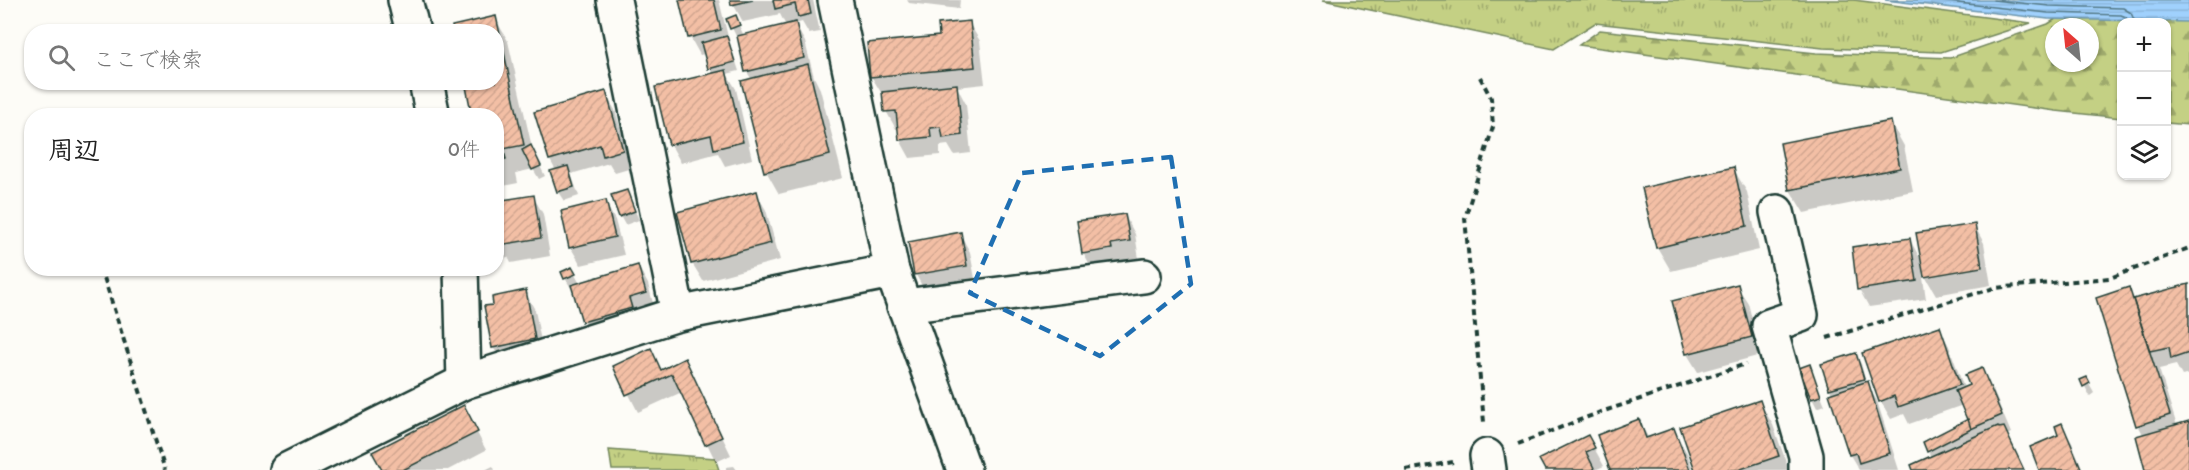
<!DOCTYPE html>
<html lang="ja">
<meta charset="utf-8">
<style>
:root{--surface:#fff;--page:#f6f6f6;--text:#222;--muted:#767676;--line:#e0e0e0}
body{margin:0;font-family:Itim,"Klee One",sans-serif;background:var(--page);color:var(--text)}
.controls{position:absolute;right:18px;top:18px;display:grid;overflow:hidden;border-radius:12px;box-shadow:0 2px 4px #0004}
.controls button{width:54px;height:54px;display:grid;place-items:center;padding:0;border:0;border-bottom:2px solid var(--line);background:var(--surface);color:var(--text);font:30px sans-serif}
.compass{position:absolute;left:2045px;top:18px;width:54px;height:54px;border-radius:50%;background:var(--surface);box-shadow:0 2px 4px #0004;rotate:333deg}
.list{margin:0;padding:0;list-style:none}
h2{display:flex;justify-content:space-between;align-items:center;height:78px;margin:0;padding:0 24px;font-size:26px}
h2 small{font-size:20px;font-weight:400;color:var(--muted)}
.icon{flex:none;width:33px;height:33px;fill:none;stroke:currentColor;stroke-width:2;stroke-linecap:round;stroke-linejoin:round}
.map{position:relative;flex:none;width:2189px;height:470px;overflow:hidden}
.search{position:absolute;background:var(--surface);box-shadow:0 2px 4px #0004;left:24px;top:24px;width:480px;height:66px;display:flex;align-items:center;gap:15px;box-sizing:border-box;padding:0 21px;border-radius:24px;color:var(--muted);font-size:22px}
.panel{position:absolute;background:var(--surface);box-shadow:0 2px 4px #0004;left:24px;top:108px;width:480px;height:168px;border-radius:24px}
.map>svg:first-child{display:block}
.grass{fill:url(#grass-tufts);stroke:#72865c;stroke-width:1.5}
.forest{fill:url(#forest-firs);stroke:#72865c;stroke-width:1.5;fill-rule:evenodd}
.water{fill:url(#water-rules);stroke:#6c96ad;stroke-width:1.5}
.shadow{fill:#0003}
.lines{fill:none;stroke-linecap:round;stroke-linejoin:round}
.shore{stroke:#537884;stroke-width:1.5}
.building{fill:url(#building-hatch);stroke:#1f3d34;stroke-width:1.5}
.minor-casing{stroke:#1f3d34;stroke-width:38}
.path{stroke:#1f3d34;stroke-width:4;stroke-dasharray:6 4.5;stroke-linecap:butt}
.minor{stroke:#fdfcf7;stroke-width:33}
.marked{fill:none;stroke:#1f6fb2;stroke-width:4.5;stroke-dasharray:12 8;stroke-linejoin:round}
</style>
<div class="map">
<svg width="2189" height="470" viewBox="0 0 2189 470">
<defs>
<pattern id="grass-tufts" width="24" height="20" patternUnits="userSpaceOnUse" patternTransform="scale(1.5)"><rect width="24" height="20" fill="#c4d084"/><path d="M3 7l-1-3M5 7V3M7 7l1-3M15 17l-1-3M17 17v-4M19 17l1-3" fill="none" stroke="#9faa6d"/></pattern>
<pattern id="forest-firs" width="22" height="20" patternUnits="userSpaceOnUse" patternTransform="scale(1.5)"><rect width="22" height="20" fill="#c4d084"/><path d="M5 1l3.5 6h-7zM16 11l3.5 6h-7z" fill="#9faa6d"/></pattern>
<pattern id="water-rules" width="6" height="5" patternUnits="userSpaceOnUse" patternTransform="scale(1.5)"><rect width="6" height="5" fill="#a0d1fd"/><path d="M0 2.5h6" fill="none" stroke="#89b4d9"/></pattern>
<pattern id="building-hatch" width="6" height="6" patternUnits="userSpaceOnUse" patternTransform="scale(1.5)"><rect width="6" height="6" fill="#f3bfa5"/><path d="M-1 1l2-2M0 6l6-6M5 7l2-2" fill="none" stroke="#d0a58f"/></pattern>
</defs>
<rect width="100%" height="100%" fill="#fdfcf7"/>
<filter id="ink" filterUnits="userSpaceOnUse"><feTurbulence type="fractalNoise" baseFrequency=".0167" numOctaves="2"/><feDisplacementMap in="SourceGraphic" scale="12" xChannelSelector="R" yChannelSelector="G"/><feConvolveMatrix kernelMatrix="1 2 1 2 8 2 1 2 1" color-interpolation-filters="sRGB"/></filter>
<g filter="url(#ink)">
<g class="grass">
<polygon points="1323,0 1854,0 2031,23 1941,52 1823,48 1595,23 1554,49"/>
<polygon points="609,450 715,458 719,470 612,470"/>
</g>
<path class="forest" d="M2084 1 2189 17V125L2167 123 2166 22H2122L2121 118 2056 111 1579 45 1600 30 1816 53 1950 58 2048 24ZM2054 27H2090V63H2054Z"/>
<polygon class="water" points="1885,0 2189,0 2189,22 2048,19"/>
<g class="shadow">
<polygon points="681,0 719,0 729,41 739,71 727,74 736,89 752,159 725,166 718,153 681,163 671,145 657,88 713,75 705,54 700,55 690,37"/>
<polygon points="731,0 813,0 820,32 809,34 802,22 795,24 805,42 814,77 820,89 843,178 779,194 766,171 752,80 747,72 739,37 737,38 728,20 735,17 744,36 786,26 780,14 743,22"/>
<polygon points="907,0 960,0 959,9 909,3"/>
<polygon points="495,18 508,41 533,152 545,176 539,179 533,169 516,173 518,183 498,187"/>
<polygon points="969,23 980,41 985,84 957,87 966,104 971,153 954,155 948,145 940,146 940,155 910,158 900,140 899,129 896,129 886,111 884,94 882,94 871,76"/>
<polygon points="605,93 615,110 632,168 615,173 609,163 571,174 579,196 564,201 558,192 552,172 556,171 550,160"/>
<polygon points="1891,123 1904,146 1913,191 1804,213 1790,190"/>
<polygon points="1733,168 1747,192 1759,250 1671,271 1657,247"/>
<polygon points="627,192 639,220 625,225 620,216"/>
<polygon points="756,193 766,210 780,260 703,281 692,263"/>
<polygon points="533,196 543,214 550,256 511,263 508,257 503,258 496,246 496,202"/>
<polygon points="605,202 615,220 624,255 581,265 571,248"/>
<polygon points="1125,216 1135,234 1139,259 1120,262 1121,267 1093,271 1083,253"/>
<polygon points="1974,225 1984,243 1991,285 1936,295 1922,271 1926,299 1869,307 1859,289 1910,240 1922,262"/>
<polygon points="960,234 970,252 976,284 926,293 916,275 910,243"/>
<polygon points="638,266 648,284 655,311 594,339 584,321 573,286 571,288 565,278 572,269 580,284"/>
<polygon points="1737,286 1748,303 1761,355 1698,372 1687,354 1674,302"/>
<polygon points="2189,286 2189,374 2182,376 2176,365 2159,369 2177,426 2189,423 2189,470 2147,470 2144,436 2138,425 2128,289 2135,300"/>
<polygon points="525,292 535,310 544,357 504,365 493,347 495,306"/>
<polygon points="1939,328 1949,346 1964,388 1971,385 1981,370 1992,388 2011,433 2007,435 2025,470 1915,470 1931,457 1928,451 1970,420 1963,405 1909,424 1904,414 1891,419 1881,402 1864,354"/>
<polygon points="651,350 662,371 685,360 731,455 716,462 682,392 638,412 615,367"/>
<polygon points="1855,355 1861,364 1866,383 1877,401 1899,470 1859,470 1850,455 1830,388"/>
<polygon points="1809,366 1825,405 1817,408 1812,398"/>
<polygon points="2086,379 2094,393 2090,396 2082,381"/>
<polygon points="1759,401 1773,425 1789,470 1696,470"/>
<polygon points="1639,421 1649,439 1673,429 1687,453 1693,470 1612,470"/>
<polygon points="473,425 486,450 448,470 383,470"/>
<polygon points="2061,425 2072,443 2083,470 2041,470 2060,436"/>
<polygon points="1588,437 1604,466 1595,470 1546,470"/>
<polygon points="493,466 495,470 485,470"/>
<polygon points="734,466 737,470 726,470 726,467"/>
</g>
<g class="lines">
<g class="shore">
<polyline points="1931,0 2048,13 2121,15 2126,17 2128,22"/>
<polyline points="1993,0 2049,6 2123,8 2131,13 2135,22"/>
</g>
</g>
<g class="building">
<polygon points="679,0 714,0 721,30 688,38"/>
<polygon points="730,0 753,0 731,5"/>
<polygon points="773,0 808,0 811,14 798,17 795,4 775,9"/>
<polygon points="736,15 740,25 730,29 726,19"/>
<polygon points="496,16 524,145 503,149 506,159 496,161 496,116 472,116 465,82 496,82 496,32 453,32 452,26"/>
<polygon points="970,21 975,67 870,77 867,43 939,36 938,24"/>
<polygon points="796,22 804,58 745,72 737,36"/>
<polygon points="727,36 735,62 708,69 701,43"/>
<polygon points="808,64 830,155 764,172 741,81"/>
<polygon points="726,70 743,142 714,149 711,135 669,145 655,87"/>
<polygon points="957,84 962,135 943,138 941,127 930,128 931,137 899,140 896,111 884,112 882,92"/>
<polygon points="606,91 623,150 603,156 600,145 549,160 534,112"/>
<polygon points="1891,121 1900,168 1789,190 1780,143"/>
<polygon points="531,145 541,166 532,170 522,150"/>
<polygon points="568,166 574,187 557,192 550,171"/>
<polygon points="1734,167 1747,226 1656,248 1642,188"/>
<polygon points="627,190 635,211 619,217 611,195"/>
<polygon points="757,191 771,243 691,264 677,212"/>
<polygon points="534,195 541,238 499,245 498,239 496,240 496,201"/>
<polygon points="606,200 615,237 569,248 561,211"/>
<polygon points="1125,214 1130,241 1111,244 1112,249 1082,254 1077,221"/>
<polygon points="1975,224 1982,267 1924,277 1916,233"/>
<polygon points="961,232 967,266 914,275 908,242"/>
<polygon points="1910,238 1917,281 1857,290 1852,247"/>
<polygon points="638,265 646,293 629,298 632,308 582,322 571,285"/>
<polygon points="572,267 576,274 564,279 561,272"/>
<polygon points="1738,284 1752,337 1686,354 1672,301"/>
<polygon points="2189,284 2189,353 2171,359 2169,347 2150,351 2133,299"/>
<polygon points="2129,287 2170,415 2136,426 2096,298"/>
<polygon points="526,290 535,339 492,348 484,306 493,305 492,297"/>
<polygon points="1940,326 1960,385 1898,407 1894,396 1879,402 1862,353"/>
<polygon points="651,348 661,370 685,358 722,437 705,445 672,374 626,395 613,366"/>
<polygon points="1856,353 1864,379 1829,389 1821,364"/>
<polygon points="1810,364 1821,396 1811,399 1799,368"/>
<polygon points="1982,368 2002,415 1971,429 1955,391 1969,385 1965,375"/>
<polygon points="2087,377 2090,383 2083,387 2080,380"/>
<polygon points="1868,381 1890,453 1859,463 1856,453 1849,455 1829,394"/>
<polygon points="1760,400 1779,456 1738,470 1695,470 1680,427"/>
<polygon points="464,405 478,432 403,470 382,470 372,452"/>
<polygon points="1639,419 1646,438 1674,428 1690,470 1610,470 1597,435"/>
<polygon points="1968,419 1971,429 1927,452 1923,442"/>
<polygon points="2189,421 2189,470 2145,470 2136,436"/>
<polygon points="2062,423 2081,468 2076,470 2039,470 2030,447 2058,435 2055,426"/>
<polygon points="1998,426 1999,428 2004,427 2024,470 1913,470 1911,465"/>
<polygon points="1588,435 1595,448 1586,452 1595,470 1545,470 1539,459"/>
</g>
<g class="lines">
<g class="minor-casing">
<g id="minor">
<polyline points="405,0 413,32"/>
<polyline points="614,0 678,314"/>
<polyline points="835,0 892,271 964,470"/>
<polyline points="426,82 433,116"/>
<polyline points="1777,212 1801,315 1769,326 1806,456 1806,470"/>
<polyline points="461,268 464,382"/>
<polyline points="904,306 1144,276"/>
<polyline points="1487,456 1489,470"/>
<polyline points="287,470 464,382 678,314 892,271"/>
</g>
</g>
<g class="path">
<polyline points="1480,77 1491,98 1493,127 1465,218 1484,422"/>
<polyline points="101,268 165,470"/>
<polyline points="1827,338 1994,288 2110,278 2189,248"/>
<polyline points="1518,444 1598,413 1746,364"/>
<polyline points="1406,470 1453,462"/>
</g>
<use href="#minor" class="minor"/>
</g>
</g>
<path class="marked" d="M1171 157 1191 284 1100 356 970 293 1022 173Z"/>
</svg>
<div class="controls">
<button>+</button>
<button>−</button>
<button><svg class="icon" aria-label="layers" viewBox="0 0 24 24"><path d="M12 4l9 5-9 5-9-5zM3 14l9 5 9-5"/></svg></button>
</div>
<svg class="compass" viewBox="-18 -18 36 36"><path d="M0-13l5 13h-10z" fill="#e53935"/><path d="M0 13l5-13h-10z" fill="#767676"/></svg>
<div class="search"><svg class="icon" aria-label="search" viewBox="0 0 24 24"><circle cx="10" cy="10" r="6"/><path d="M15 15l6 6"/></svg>ここで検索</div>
<section class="panel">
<h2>周辺<small>0件</small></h2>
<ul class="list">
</ul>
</section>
</div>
